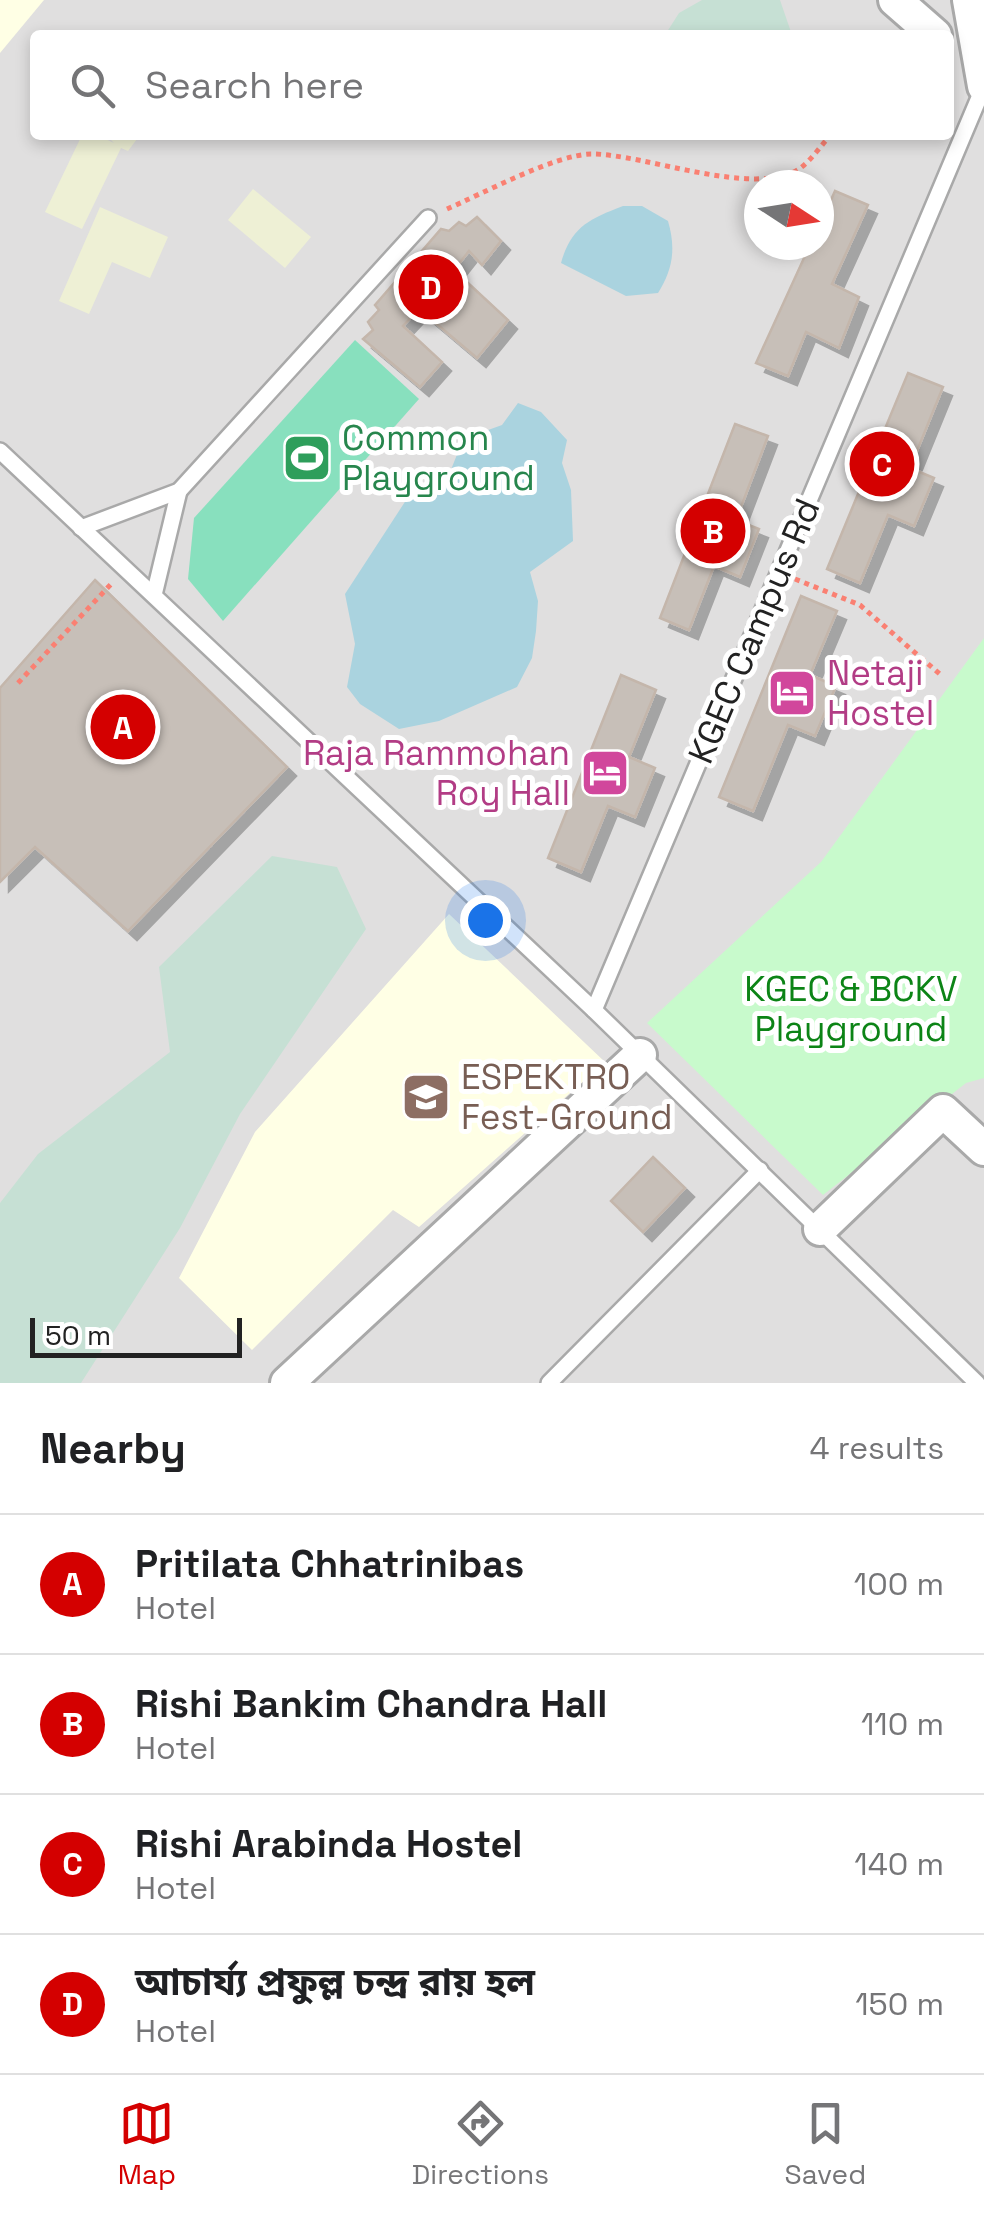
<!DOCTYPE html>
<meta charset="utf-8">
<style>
:root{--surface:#fff;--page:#f2f2f2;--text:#202124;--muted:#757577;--line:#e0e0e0;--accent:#d40000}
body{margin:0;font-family:"Space Grotesk","Noto Sans Bengali",sans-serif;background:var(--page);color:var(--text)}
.compass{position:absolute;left:744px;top:170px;width:90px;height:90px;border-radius:50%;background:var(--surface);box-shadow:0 5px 15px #0003;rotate:102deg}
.scale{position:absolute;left:30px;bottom:25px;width:212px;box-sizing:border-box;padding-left:10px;border:5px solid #222;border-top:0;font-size:28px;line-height:35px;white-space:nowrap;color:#222;-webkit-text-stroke:8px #fff;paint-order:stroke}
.you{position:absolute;left:485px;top:920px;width:35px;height:35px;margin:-25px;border:8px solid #fff;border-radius:50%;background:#1a73e8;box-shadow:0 0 0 15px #1a73e833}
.badge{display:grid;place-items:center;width:65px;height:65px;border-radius:50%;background:var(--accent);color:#fff;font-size:32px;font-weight:700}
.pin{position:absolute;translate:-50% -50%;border:5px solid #fff;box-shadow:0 2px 10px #0006}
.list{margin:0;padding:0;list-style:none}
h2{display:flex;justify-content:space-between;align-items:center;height:130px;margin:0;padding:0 40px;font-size:42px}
h2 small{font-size:32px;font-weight:400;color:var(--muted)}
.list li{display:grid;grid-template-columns:65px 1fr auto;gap:30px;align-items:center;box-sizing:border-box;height:140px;padding:0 40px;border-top:2px solid var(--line)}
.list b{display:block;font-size:38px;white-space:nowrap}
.list p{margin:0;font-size:32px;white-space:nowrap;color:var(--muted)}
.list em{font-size:32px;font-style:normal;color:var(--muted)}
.icon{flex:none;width:55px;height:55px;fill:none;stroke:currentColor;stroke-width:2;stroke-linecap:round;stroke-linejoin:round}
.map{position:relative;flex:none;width:984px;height:1383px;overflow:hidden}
.search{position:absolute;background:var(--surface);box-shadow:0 5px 15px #0003;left:30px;right:30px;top:30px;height:110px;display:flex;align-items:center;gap:25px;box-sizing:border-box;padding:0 35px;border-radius:10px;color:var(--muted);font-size:38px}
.sheet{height:690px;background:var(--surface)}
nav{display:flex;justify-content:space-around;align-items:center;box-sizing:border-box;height:140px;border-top:2px solid var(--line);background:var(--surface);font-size:28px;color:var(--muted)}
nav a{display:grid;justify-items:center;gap:5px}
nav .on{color:var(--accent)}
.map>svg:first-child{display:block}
.residential{fill:#e0dfdf;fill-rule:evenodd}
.education{fill:#ffffe5}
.farmland{fill:#eef0d5}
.wetland{fill:#c6e0d4}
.park{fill:#c8facc}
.pitch{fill:#88e0be}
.water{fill:#aad3df}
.building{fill:#c7bfb8;stroke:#c4b6ab;stroke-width:2.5;filter:url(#shadow)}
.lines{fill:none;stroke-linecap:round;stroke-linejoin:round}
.service-casing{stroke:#a9a9a9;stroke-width:20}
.minor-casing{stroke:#a9a9a9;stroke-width:38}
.path{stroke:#fa8072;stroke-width:5;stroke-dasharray:5 5;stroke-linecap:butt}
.service{stroke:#fff;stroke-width:15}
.minor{stroke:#fff;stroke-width:32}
.labels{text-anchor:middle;stroke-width:10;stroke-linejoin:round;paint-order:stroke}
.leisure-label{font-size:35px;fill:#27864d;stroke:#fff;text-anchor:start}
.street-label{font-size:35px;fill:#222;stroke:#fff}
.hotel-label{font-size:35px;fill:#b23c85;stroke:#fff;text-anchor:start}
.park-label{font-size:35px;fill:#0c8416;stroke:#fff}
.education-label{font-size:35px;fill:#785e54;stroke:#fff;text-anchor:start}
</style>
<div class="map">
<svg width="984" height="1383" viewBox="0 0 984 1383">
<defs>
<filter id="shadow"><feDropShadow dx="9" dy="9" stdDeviation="0" flood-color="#0004"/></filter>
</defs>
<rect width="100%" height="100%" fill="#f2efe9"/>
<path class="residential" d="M0 0H984V1383H0ZM35 35H949V135H35ZM759 185H819V245H759Z"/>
<g class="education">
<polygon points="0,0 44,0 0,53"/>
<polygon points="449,914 605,1062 419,1227 393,1210 252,1350 179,1278 255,1132"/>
</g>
<g class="farmland">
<polygon points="82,135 97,135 114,143 106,135 140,135 128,151 121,148 82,229 45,212"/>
<polygon points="253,189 311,237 285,268 228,220"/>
<polygon points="100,207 168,237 150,278 112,262 89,314 59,301"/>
</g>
<g class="wetland">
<polygon points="702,0 780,0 792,35 665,35 679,13"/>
<polygon points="272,856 337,867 366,929 240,1114 180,1228 81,1383 0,1383 0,1203 38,1154 170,1052 159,967"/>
</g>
<polygon class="park" points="984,638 984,1078 966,1083 823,1195 647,1023 821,862"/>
<polygon class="pitch" points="355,340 419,399 223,621 188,579 194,518"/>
<g class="water">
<path d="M623 206H642L668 221C676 249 673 269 658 293L626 296 561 263C571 227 589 219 623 206Z"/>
<polygon points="518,403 541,412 567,440 562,463 571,490 573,541 530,572 538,601 536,631 532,658 517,687 439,721 399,729 360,704 347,687 355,644 345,594 412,491 441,495 458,452 477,434 502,425"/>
</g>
<g class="building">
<polygon points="835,191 868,205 832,284 859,297 839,348 806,332 788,376 756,363 810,245 819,245 819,227"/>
<polygon points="477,217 501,241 482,265 469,251 454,270 508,320 477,358 419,309 403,326 442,362 420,387 363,339 373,330 368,322 379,310 375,305 441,229 449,231 459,222 466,226"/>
<polygon points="908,373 943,387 910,468 934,478 914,526 888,515 860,583 827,569"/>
<polygon points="735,424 768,436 736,520 759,529 740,577 714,566 689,630 660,618"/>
<polygon points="95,580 287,767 128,931 35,847 0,882 0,688"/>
<polygon points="801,596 837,611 810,675 836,686 815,736 788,725 753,811 719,797"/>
<polygon points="621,675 656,690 629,757 655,768 635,817 608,806 581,872 548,858"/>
<polygon points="653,1157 685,1188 643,1232 611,1201"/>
</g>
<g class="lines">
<g class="service-casing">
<g id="service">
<polyline points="0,451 594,1010 977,1383"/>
<polyline points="81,528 179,491 428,218"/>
<polyline points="154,595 179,491"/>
<polyline points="594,1010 984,86"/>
<polyline points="549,1383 760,1170"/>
</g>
</g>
<g class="minor-casing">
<g id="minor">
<polyline points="895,0 935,35"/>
<polyline points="969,0 984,86"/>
<polyline points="820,1229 943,1111 984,1149"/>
<polyline points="287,1383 640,1055"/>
</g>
</g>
<g class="path">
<path d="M447 209C482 194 556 154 592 154 644 154 754 198 799 169 811 161 821 145 831 135"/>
<polyline points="795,579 860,605 942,676"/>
<polyline points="18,683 113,582"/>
</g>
<use href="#service" class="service"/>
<use href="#minor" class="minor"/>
</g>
<defs>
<g id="stadium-square" transform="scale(2.5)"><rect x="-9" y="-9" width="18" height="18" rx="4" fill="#2e9e5b" stroke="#fff"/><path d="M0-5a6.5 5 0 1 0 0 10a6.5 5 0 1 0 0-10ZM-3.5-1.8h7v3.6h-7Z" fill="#fff"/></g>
<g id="hotel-square" transform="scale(2.5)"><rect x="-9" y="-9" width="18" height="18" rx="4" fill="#d1479c" stroke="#fff"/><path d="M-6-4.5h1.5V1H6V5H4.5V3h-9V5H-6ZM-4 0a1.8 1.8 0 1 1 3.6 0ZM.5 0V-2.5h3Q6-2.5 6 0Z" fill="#fff"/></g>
<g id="university-square" transform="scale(2.5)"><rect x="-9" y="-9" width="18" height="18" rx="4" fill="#8d6e63" stroke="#fff"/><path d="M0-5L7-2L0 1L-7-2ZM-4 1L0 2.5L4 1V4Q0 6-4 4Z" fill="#fff"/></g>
</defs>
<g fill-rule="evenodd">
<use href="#stadium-square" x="307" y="458"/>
<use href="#hotel-square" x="792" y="693"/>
<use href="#hotel-square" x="605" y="773"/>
<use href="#university-square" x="426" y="1097"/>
</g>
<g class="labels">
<g class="leisure-label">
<text x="342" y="450">Common<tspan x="342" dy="40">Playground</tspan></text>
</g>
<g class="street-label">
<text transform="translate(754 631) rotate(-67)" y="12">KGEC Campus Rd</text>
</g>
<g class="hotel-label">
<text x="827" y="685">Netaji<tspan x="827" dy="40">Hostel</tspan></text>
<text x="570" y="765" text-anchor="end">Raja Rammohan<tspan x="570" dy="40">Roy Hall</tspan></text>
</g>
<g class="park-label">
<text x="851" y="1001">KGEC &amp; BCKV<tspan x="851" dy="40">Playground</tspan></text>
</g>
<g class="education-label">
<text x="461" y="1089">ESPEKTRO<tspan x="461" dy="40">Fest-Ground</tspan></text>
</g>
</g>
</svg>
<svg class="compass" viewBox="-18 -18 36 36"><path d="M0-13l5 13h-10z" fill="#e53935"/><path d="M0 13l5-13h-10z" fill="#757577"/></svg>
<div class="scale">50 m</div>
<div class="you"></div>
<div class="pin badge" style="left:123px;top:727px">A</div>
<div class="pin badge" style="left:713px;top:531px">B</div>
<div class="pin badge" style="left:882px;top:464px">C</div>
<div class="pin badge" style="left:431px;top:287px">D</div>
<div class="search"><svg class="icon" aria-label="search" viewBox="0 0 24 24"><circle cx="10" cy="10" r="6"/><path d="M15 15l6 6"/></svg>Search here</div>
</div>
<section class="sheet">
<h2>Nearby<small>4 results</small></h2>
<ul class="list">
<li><span class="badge">A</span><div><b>Pritilata Chhatrinibas</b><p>Hotel</p></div><em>100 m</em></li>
<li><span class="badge">B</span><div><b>Rishi Bankim Chandra Hall</b><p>Hotel</p></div><em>110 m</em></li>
<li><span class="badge">C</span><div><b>Rishi Arabinda Hostel</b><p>Hotel</p></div><em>140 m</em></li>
<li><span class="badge">D</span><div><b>আচার্য্য প্রফুল্ল চন্দ্র রায় হল</b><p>Hotel</p></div><em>150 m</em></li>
</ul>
</section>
<nav>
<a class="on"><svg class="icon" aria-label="map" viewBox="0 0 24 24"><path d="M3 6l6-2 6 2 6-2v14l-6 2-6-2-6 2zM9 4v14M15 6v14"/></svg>Map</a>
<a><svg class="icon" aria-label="directions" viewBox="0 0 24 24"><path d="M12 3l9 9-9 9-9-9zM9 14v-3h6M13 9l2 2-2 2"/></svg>Directions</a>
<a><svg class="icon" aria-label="saved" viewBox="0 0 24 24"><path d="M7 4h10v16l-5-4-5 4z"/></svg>Saved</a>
</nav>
